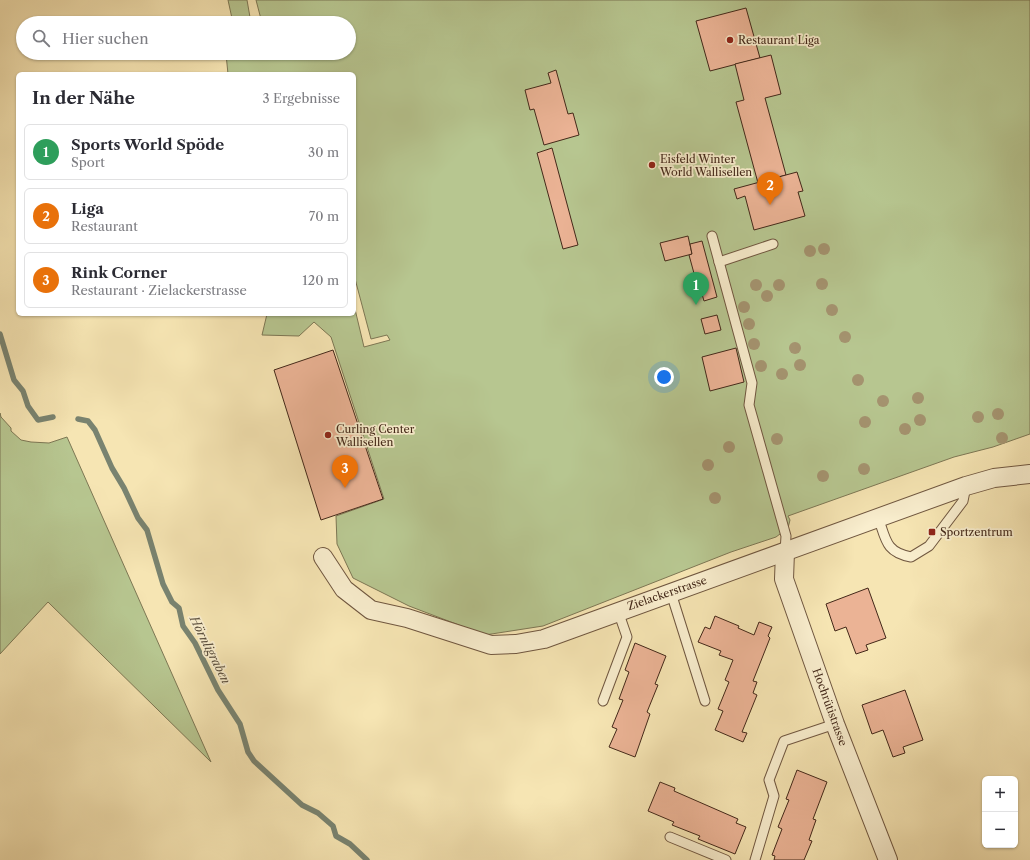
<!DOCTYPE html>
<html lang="de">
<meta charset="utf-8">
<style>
:root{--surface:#fff;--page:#f7f7f7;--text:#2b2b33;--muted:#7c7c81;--line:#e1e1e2;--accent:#d93025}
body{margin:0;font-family:"Libre Caslon Text",serif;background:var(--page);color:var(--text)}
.controls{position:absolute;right:12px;bottom:12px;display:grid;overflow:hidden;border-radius:6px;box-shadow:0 1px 3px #0004}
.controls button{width:36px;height:36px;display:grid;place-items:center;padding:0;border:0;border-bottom:1px solid var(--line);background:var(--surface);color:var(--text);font:20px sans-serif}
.you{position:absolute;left:664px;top:377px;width:14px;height:14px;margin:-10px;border:3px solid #fff;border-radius:50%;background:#1a73e8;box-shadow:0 0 0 6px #1a73e833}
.badge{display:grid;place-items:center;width:26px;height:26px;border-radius:50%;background:var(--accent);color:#fff;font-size:13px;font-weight:700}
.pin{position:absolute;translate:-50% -33px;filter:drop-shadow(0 1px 2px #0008)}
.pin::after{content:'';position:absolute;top:21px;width:14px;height:12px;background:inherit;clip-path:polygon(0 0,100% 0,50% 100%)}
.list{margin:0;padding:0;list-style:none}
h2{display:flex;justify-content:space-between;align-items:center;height:52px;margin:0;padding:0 16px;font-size:17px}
h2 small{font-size:13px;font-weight:400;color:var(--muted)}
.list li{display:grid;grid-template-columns:26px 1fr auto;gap:12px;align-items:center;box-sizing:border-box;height:56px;margin:0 8px 8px;padding:0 8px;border:1px solid var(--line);border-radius:6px}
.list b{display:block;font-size:15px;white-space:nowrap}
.list p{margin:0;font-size:13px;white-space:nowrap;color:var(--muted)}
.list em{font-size:13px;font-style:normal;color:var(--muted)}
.icon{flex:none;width:22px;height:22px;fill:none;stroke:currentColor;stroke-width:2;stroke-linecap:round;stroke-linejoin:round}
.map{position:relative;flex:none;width:1030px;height:860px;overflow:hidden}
.search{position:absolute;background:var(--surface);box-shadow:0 1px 3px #0004;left:16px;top:16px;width:340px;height:44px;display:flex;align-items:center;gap:10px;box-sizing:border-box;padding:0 14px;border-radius:22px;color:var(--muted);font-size:15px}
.panel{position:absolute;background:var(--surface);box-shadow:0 1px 3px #0004;left:16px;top:72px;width:340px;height:244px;border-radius:6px}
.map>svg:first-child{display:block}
.green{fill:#b7c690;stroke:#7d7754}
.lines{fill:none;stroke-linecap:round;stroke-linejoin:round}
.stream{stroke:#798370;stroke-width:5.5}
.building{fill:#ebb395;stroke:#432819}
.service-casing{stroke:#705740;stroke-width:11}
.minor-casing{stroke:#705740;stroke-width:20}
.service{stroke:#f9eece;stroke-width:9}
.minor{stroke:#f9eece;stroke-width:18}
.tree{fill:#a4936f}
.poi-dot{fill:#8f2418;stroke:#f9eece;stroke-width:1.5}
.labels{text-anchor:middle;stroke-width:3.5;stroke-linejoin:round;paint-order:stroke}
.poi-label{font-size:11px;fill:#432819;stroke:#f9eece;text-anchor:start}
.street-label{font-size:11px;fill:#432819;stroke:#f9eece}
.water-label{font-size:12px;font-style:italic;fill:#5a4e3d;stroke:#f9eece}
</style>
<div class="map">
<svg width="1030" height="860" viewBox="0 0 1030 860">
<rect width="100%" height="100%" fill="#f6e5b3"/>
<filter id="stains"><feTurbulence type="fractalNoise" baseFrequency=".005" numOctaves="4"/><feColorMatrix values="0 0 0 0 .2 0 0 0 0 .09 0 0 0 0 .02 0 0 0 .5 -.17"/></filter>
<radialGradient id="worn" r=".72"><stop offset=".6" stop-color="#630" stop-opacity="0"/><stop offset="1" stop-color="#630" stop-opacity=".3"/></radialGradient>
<g class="green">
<polygon points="228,0 247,0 251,23 233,23"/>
<polygon points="256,0 1030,0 1030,434 993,447 954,457 788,516 790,520 788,528 776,537 731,552 543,626 485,635 409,606 353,578 337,544 336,516 384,499 331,337 314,322 299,336 262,335 267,314 354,314 354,305 364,347 390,340 387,335 371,339 354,275 354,74 228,74 226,54 349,53 349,23 262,23"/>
<polygon points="0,413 1,417 11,428 11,431 21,440 31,442 49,443 67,437 211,762 48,602 0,654"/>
</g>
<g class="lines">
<g class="stream">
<polyline points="0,334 14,380 23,391 28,406 38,420 53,417"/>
<polyline points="78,419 88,421 95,430 112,468 124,488 138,518 147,530 163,584 172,602 179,608 183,626 195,643 218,690 240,724 248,752 254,761 302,805 318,813 333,826 336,836 350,844 367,860"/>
</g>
</g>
<g class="building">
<polygon points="746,8 760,58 710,71 696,21"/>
<polygon points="771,55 781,94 765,98 786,175 758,183 736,102 744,100 735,64"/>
<polygon points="556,70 568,114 573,113 579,135 544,145 534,109 530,110 525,90 551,83 548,73"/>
<polygon points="552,148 578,245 563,249 537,153"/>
<polygon points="797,172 803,191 798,192 805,216 754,230 745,196 737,199 734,189"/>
<polygon points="688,236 692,254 665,261 660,243"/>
<polygon points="702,241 717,297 704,301 700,287 698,288 689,255 692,254 690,244"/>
<polygon points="717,315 721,330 705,334 701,319"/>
<polygon points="736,348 744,382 710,391 702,357"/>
<polygon points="333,350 383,499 321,520 274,370"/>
<polygon points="868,588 886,638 866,645 868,650 856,654 846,627 835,631 826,604"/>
<polygon points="715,616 739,626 738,628 754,635 759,622 772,627 768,636 770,638 753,681 757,682 753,693 757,695 742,732 747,733 743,742 715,730 723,711 718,709 729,682 725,680 733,660 719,655 721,651 698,642 705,627 710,629"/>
<polygon points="635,643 666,656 655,684 658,685 647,712 650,714 635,757 609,747 617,729 612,727 623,700 619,699 629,672 625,670"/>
<polygon points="905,690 923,740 903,747 905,753 893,757 883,730 872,734 862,705"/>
<polygon points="797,770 827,782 813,819 816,820 809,840 812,841 804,860 774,860 775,856 772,855 782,829 778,827 789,800 786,799"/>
<polygon points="660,782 675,788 674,791 738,819 736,823 746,827 735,854 698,839 700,836 672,825 674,822 648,811"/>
</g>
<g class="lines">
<g class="service-casing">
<g id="service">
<polyline points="712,236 752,383 749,405 786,536 785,552"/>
<polyline points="719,262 773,244"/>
<path d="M878 517C886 539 885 552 911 557L929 546 963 501 966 486"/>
<polyline points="671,593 705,701"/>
<polyline points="603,701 627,637 618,611"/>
<polyline points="670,837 726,860"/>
<polyline points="755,860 774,796 769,780 784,741 835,724"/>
</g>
</g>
<g class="minor-casing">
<g id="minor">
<polyline points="785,552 784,579 835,724 888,860"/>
<polyline points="323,557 344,589 371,610 407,618 491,645 516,644 544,639 966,486 994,478 1030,474"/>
</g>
</g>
<use href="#service" class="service"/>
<use href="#minor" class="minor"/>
</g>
<g class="tree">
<circle cx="824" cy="249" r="6"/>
<circle cx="810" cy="251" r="6"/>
<circle cx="822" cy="284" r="6"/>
<circle cx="756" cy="285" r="6"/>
<circle cx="779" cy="285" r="6"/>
<circle cx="767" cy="296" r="6"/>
<circle cx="744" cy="307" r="6"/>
<circle cx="832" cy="310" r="6"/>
<circle cx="749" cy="324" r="6"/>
<circle cx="845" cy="337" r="6"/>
<circle cx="754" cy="344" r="6"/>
<circle cx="795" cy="348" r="6"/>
<circle cx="800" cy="365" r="6"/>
<circle cx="761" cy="366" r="6"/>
<circle cx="782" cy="374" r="6"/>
<circle cx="858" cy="380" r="6"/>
<circle cx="918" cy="398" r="6"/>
<circle cx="883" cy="401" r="6"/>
<circle cx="998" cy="414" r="6"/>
<circle cx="978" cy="417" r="6"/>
<circle cx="920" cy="420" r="6"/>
<circle cx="865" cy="422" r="6"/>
<circle cx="905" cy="429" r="6"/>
<circle cx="1002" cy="438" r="6"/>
<circle cx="777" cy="439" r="6"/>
<circle cx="729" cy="447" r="6"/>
<circle cx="708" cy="465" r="6"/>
<circle cx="864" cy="469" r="6"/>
<circle cx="823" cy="476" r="6"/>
<circle cx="715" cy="498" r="6"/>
</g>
<g class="poi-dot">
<circle cx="730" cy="40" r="4"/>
<circle cx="652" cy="165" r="4"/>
<circle cx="328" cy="435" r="4"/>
<rect x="928" y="528" width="8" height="8" rx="2"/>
</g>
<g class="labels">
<g class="poi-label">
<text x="738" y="44">Restaurant Liga</text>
<text x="660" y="163">Eisfeld Winter<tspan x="660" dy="13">World Wallisellen</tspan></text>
<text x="336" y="433">Curling Center<tspan x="336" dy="13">Wallisellen</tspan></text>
<text x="940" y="536">Sportzentrum</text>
</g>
<g class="street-label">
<text transform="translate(667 593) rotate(-19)" y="4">Zielackerstrasse</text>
<text transform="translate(830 707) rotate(70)" y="4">Hochrütistrasse</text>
</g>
<g class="water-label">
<text transform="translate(210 650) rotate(63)" y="4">Hörnligraben</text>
</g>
</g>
<rect width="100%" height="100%" filter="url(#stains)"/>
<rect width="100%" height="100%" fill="url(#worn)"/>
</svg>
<div class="controls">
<button>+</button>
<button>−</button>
</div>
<div class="you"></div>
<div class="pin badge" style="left:696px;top:305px;background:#2e9e5b">1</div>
<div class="pin badge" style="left:770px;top:205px;background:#e8710a">2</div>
<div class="pin badge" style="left:345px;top:488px;background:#e8710a">3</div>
<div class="search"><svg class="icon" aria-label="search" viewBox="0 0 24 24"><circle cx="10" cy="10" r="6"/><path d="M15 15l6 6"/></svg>Hier suchen</div>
<section class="panel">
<h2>In der Nähe<small>3 Ergebnisse</small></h2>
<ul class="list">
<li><span class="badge" style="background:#2e9e5b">1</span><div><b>Sports World Spöde</b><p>Sport</p></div><em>30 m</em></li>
<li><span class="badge" style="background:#e8710a">2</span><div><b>Liga</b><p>Restaurant</p></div><em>70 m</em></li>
<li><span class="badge" style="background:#e8710a">3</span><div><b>Rink Corner</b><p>Restaurant · Zielackerstrasse</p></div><em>120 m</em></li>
</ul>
</section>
</div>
